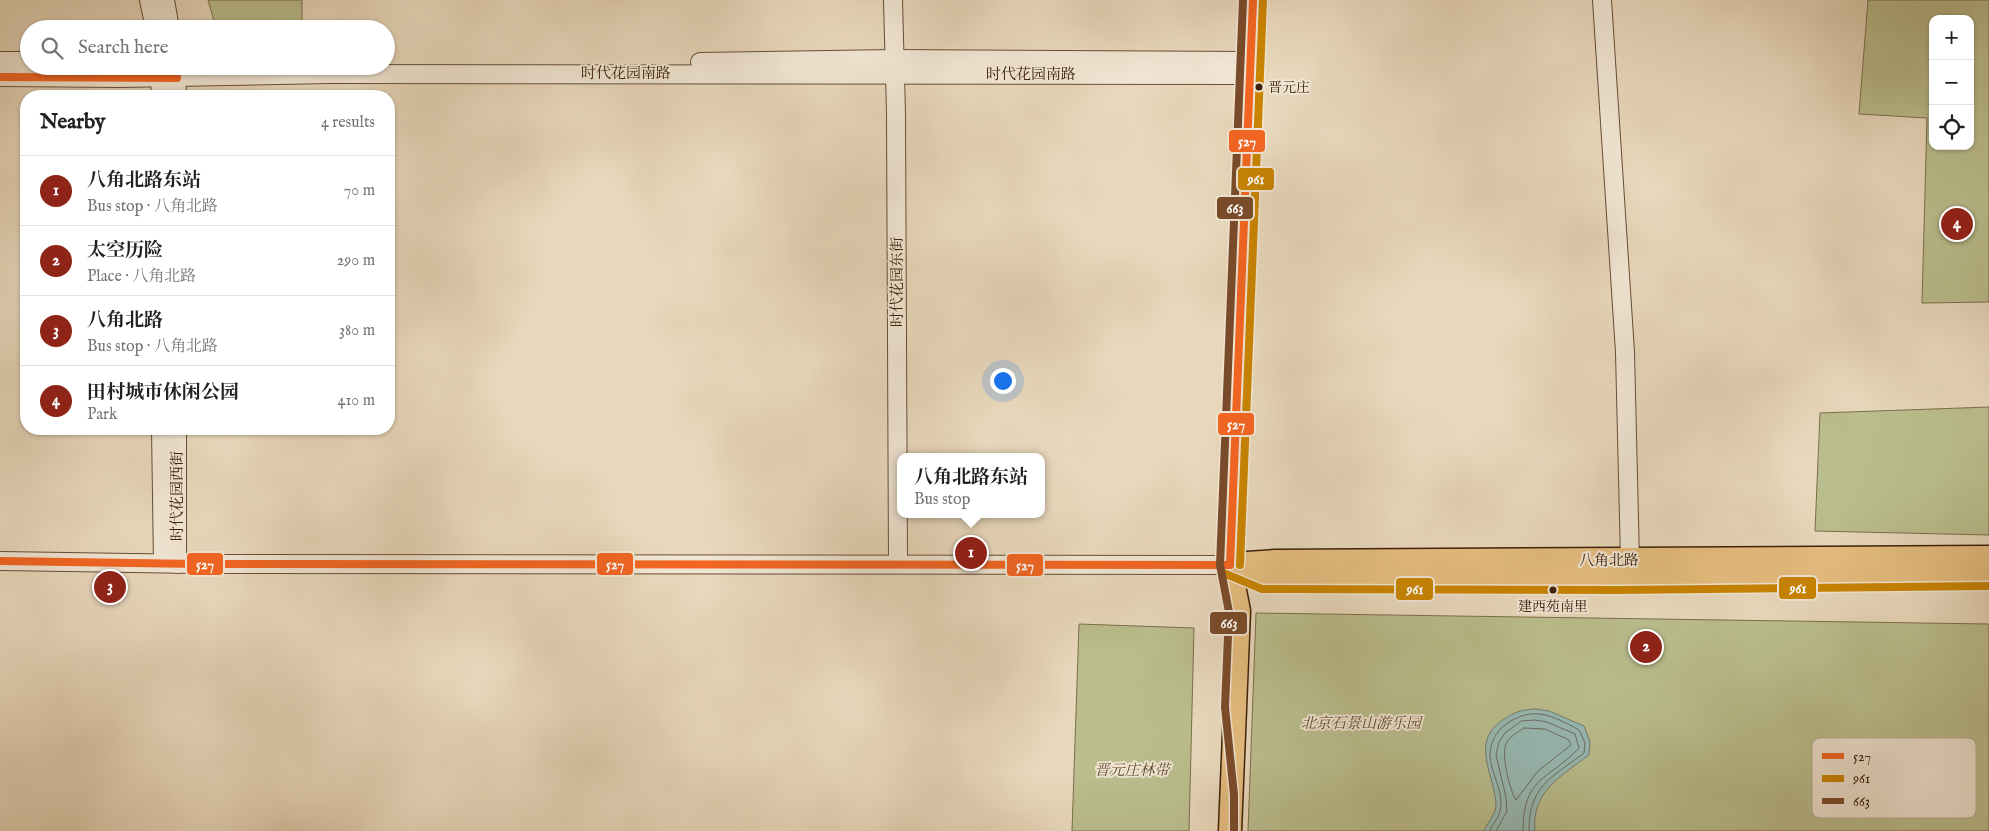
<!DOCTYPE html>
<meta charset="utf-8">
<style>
:root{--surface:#fff;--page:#f2f2f2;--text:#202124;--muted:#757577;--line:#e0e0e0;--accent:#8f2418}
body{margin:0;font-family:"IM FELL English","Noto Serif SC",serif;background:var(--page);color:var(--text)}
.controls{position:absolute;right:15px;top:15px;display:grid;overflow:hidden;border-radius:10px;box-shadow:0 1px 4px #0004}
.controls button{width:45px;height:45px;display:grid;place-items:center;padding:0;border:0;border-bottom:1px solid var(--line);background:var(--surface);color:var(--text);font:25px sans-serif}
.you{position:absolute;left:1002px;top:380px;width:18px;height:18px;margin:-12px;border:4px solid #fff;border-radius:50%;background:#1a73e8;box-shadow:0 0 0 8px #1a73e833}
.badge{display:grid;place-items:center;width:32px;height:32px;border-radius:50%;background:var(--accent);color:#fff;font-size:16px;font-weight:700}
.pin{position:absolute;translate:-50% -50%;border:2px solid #fff;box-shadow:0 1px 5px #0006}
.popup{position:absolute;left:897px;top:453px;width:148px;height:65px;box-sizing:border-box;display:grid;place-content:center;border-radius:10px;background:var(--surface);filter:drop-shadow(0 1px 4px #0005);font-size:16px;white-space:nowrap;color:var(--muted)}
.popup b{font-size:19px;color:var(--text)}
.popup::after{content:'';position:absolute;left:50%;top:100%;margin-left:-10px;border:10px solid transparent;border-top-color:var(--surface)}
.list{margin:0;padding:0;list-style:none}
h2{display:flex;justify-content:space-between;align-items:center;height:65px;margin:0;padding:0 20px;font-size:21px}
h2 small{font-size:16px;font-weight:400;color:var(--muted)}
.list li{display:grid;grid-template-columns:32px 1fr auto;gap:15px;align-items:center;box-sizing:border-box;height:70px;padding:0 20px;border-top:1px solid var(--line)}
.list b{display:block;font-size:19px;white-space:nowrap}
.list p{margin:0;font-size:16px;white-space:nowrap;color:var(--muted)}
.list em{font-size:16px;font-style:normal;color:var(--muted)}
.icon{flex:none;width:28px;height:28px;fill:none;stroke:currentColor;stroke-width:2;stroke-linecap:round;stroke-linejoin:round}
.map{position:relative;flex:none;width:1989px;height:831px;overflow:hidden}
.search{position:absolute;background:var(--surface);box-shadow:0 1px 4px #0004;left:20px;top:20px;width:375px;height:55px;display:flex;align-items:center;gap:12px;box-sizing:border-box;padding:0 18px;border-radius:28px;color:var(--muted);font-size:19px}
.panel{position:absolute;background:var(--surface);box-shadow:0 1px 4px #0004;left:20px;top:90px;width:375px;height:345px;border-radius:20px}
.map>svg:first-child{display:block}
.green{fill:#babd8d;stroke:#7b6e4b;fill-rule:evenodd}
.water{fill:#97b9b3;stroke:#737c6f}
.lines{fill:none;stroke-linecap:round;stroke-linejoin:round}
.shore{stroke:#6a6c5e;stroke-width:1}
.minor-casing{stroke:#674e36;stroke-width:20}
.major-casing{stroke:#3c2009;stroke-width:25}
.minor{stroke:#f0e5d3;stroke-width:18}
.major{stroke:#e4bc7e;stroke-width:22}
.bus-1-casing{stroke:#f0e5d3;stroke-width:11}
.bus-2-casing{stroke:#f0e5d3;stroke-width:11}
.bus-3-casing{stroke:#f0e5d3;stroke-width:11}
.bus-1{stroke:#f26522;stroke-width:8}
.bus-2{stroke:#c88402;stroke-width:8}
.bus-3{stroke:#7a4b2a;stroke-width:8}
.bus-dot{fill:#3c2009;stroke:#f0e5d3;stroke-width:2}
.labels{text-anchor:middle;stroke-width:4;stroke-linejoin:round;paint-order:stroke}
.bus-label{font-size:14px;fill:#3c2009;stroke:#f0e5d3;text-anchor:start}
.street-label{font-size:15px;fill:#3c2009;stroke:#f0e5d3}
.park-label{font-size:15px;font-style:italic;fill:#5c472a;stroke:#f0e5d3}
.key{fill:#f0e5d3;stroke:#baaa96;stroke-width:1}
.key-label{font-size:14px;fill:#3c2009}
.line-badge{stroke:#f0e5d3;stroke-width:2}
.badge-label{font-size:14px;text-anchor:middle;font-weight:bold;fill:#fff}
</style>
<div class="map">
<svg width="1989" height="831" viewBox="0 0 1989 831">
<rect width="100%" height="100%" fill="#e8d7bb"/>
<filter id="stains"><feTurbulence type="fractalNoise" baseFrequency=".004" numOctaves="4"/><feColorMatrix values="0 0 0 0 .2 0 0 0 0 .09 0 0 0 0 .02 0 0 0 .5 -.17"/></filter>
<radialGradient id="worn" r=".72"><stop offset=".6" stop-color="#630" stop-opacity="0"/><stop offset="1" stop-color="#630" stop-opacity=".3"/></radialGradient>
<g class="green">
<polygon points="208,0 302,0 302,28 214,21"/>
<path d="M1868 0H1989V302L1922 303 1927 118 1859 114ZM1933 19H1970V146H1933Z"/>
<polygon points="1989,407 1989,535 1815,531 1820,413"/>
<polygon points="1256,613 1989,624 1989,831 1248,831"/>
<polygon points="1079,624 1194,628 1189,831 1072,831"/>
</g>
<path class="water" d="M1536 709 1549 711 1584 726 1590 742 1589 755C1561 776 1531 792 1535 831H1484C1487 823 1495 815 1496 806 1496 778 1470 744 1500 722 1515 712 1518 710 1536 709Z"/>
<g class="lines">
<g class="shore">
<path d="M1524 728 1545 729 1569 740 1571 745 1538 771 1516 800C1510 791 1501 755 1506 744 1509 737 1518 732 1524 728Z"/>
<path d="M1490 831C1492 824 1499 818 1500 811 1505 793 1490 772 1490 755 1490 743 1496 732 1505 725 1532 705 1552 715 1579 730L1585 743 1584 753C1552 777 1528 787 1529 831"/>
<path d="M1496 831 1507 811 1506 797 1496 755 1499 742 1505 733 1521 721 1535 720 1547 722 1575 734 1579 748C1548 781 1523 776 1523 831"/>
</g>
<g class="minor-casing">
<g id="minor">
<polyline points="149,0 155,29"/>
<polyline points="165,0 170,29"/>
<polyline points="893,0 896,113 898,564"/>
<polyline points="1602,0 1625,352 1630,560"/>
<polyline points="0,61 29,61"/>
<polyline points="700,62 894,59 1252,61"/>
<polyline points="159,67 161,96"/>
<polyline points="176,67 177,96"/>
<polyline points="0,77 121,78 330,74 1251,75"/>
<polyline points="161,429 163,563"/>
<polyline points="177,429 177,564"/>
<polyline points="0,561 198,564 1230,565 1253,0"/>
</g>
</g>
<g class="major-casing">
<g id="major">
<polyline points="1233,564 1275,561 1989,557"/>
<polyline points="1230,565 1262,579 1618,580 1989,576"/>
<polyline points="1230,565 1239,611 1230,831"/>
</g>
</g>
<use href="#minor" class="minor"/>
<use href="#major" class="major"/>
<g class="bus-1-casing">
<g id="bus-1">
<polyline points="0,77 177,78 176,66"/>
<polyline points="0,561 198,564 1230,565"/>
<polyline points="1230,565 1253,0"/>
</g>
</g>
<g class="bus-2-casing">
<g id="bus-2">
<polyline points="1240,565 1263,0"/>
<polyline points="1226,574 1262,589 1618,590 1989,586"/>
</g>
</g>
<g class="bus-3-casing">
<polyline id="bus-3" points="1234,831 1234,795 1225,707 1229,612 1220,565 1243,0"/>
</g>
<use href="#bus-1" class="bus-1"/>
<use href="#bus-2" class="bus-2"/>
<use href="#bus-3" class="bus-3"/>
</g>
<g class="bus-dot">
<circle cx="1259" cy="87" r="4.5"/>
<circle cx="1553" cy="590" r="4.5"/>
</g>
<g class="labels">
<g class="bus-label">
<text x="1268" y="92">晋元庄</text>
<text x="1553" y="611" text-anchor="middle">建西苑南里</text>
</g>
<g class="street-label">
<text x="626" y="78">时代花园南路</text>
<text x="1031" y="79">时代花园南路</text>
<text transform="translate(897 282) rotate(-90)" y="5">时代花园东街</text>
<text transform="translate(177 496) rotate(-90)" y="5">时代花园西街</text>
<text x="1609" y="565">八角北路</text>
</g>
<g class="park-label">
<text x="1361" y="728">北京石景山游乐园</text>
<text x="1132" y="775">晋元庄林带</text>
</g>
</g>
<rect x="1812" y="738" width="164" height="80" rx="8" class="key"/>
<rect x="1822" y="753" width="22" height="6" fill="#f26522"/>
<rect x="1822" y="775" width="22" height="7" fill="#c88402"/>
<rect x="1822" y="798" width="22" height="6" fill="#7a4b2a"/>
<g class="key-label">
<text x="1853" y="761">527</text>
<text x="1853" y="783">961</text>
<text x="1853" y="806">663</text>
</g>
<g class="line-badge">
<rect x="1228" y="129" width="38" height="24" rx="5" fill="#f26522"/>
<rect x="1237" y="167" width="38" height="24" rx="5" fill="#c88402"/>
<rect x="1216" y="196" width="38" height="24" rx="5" fill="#7a4b2a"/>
<rect x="1217" y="412" width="38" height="24" rx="5" fill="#f26522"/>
<rect x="186" y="552" width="38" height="24" rx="5" fill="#f26522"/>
<rect x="596" y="552" width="38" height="24" rx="5" fill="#f26522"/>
<rect x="1006" y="553" width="38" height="24" rx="5" fill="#f26522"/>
<rect x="1778" y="576" width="39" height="24" rx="5" fill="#c88402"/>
<rect x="1395" y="577" width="39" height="24" rx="5" fill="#c88402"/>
<rect x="1209" y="611" width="39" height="24" rx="5" fill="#7a4b2a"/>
</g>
<g class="badge-label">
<text x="1247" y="146">527</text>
<text x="1256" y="184">961</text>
<text x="1235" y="213">663</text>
<text x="1236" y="429">527</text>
<text x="205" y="569">527</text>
<text x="615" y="569">527</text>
<text x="1025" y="570">527</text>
<text x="1798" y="593">961</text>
<text x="1415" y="594">961</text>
<text x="1229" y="628">663</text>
</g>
<rect width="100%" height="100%" filter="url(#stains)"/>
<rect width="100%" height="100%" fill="url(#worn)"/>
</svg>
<div class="controls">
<button>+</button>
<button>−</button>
<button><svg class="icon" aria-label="locate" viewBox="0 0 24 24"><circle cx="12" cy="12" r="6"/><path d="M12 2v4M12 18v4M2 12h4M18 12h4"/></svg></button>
</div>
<div class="you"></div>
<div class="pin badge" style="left:971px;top:553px">1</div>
<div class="popup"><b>八角北路东站</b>Bus stop</div>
<div class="pin badge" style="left:1646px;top:647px">2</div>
<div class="pin badge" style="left:110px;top:587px">3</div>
<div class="pin badge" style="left:1957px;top:224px">4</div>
<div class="search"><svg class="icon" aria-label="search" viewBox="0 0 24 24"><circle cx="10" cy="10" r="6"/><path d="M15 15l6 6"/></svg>Search here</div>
<section class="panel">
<h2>Nearby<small>4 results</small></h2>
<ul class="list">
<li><span class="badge">1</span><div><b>八角北路东站</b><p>Bus stop · 八角北路</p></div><em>70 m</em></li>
<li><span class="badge">2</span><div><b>太空历险</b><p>Place · 八角北路</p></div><em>290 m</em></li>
<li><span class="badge">3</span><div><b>八角北路</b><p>Bus stop · 八角北路</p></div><em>380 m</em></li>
<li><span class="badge">4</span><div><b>田村城市休闲公园</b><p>Park</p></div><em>410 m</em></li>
</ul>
</section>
</div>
